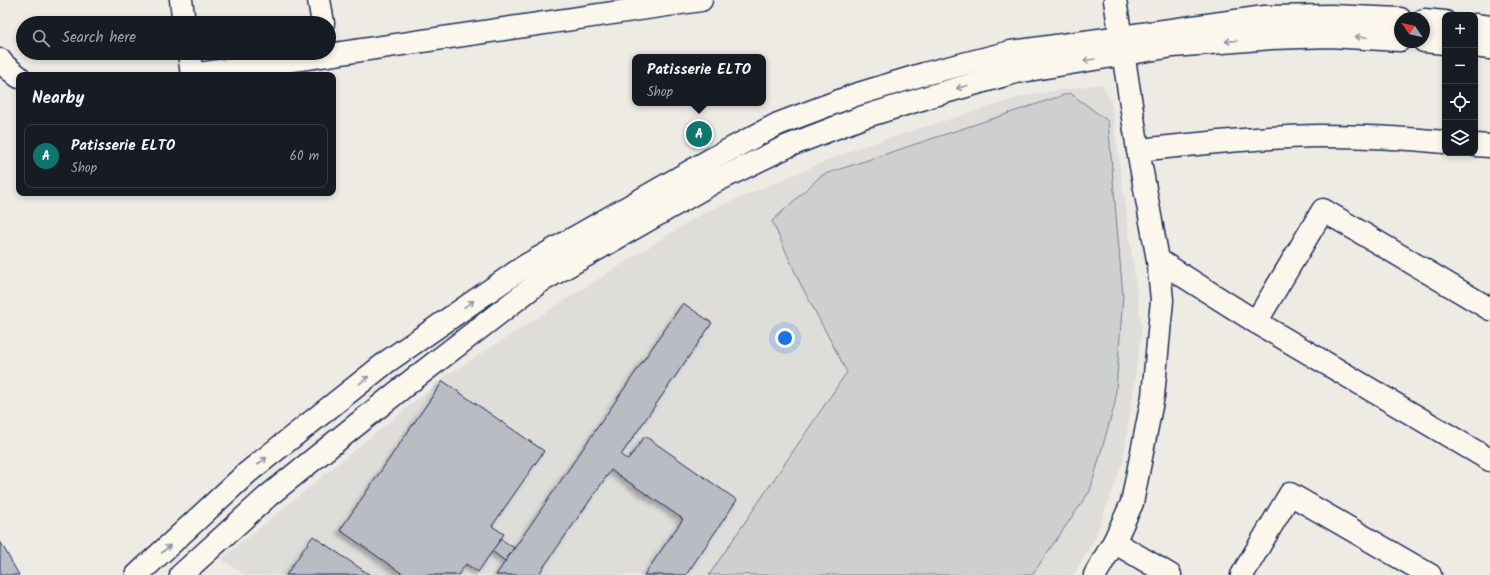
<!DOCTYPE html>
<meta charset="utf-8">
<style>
:root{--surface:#171b24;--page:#20242c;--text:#f1f3f6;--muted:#9ea1a6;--line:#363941;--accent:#0f766e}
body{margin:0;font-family:Kalam,sans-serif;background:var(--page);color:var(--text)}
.controls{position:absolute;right:12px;top:12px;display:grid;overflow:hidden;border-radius:8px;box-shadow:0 2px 6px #0003}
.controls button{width:36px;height:36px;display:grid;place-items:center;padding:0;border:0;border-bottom:1px solid var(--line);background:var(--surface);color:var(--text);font:20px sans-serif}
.compass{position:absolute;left:1394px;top:12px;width:36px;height:36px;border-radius:50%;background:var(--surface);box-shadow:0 2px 6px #0003;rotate:304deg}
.you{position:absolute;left:785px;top:338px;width:14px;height:14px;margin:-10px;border:3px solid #fff;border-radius:50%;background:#1a73e8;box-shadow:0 0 0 6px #1a73e833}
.badge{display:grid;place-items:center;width:26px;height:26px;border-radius:50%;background:var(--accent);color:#fff;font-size:13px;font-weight:700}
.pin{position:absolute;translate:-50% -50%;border:2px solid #fff;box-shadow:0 1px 4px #0006}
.popup{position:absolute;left:632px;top:54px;width:134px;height:52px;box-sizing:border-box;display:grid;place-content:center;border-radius:8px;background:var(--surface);filter:drop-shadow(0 1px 3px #0005);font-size:13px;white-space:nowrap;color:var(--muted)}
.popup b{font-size:15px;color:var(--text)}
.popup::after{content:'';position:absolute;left:50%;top:100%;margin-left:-8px;border:8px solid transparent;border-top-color:var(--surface)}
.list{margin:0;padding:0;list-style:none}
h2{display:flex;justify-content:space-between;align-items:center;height:52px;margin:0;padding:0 16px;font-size:17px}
h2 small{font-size:13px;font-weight:400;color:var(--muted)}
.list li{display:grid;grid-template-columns:26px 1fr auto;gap:12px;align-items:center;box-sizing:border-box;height:64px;margin:0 8px 8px;padding:0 8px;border:1px solid var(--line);border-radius:8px}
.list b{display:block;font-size:15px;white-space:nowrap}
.list p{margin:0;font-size:13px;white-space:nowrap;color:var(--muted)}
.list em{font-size:13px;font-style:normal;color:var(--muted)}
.icon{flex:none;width:22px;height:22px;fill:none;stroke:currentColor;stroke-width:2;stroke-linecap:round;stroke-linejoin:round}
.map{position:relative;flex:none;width:1490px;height:575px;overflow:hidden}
.search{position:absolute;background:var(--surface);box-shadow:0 2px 6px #0003;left:16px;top:16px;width:320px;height:44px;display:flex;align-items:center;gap:10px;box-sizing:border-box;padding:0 14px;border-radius:22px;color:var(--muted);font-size:15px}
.panel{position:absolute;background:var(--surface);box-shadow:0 2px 6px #0003;left:16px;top:72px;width:320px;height:124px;border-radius:8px}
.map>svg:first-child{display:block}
.built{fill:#deddda}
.green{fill:#cecfcf;stroke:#747f96}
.building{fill:#b9bcc3;stroke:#1b2f5e;filter:url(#shadow)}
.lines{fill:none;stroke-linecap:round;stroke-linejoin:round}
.minor-casing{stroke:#1b2f5e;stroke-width:25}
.tertiary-casing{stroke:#1b2f5e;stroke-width:25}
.minor{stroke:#fbf7ec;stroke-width:22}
.tertiary{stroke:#fbf7ec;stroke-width:22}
.oneway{stroke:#8b93a5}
</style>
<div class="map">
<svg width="1490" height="575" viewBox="0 0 1490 575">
<defs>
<filter id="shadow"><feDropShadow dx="-3.5" dy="3.5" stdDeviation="2" flood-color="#0004"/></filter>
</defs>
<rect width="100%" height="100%" fill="#eeebe4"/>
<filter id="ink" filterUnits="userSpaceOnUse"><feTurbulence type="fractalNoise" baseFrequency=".025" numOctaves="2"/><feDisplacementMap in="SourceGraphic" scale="8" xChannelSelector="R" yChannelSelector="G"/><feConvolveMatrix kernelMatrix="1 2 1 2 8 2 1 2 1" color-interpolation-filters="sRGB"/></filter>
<g filter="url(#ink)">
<polygon class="built" points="1102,84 1111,101 1142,329 1123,462 1094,540 1073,575 245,575 221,559 447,375 701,214 857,148 1027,95"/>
<polygon class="green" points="1070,93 1108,121 1123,296 1115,403 1090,491 1032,575 709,575 847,372 800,283 772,221 822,175"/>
<g class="building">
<polygon points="683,303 712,323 621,455 628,460 645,436 737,500 686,575 644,575 683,519 611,470 538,575 496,575"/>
<polygon points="443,381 544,451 492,526 504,534 478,572 466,564 458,575 404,575 340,530"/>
<polygon points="313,536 370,575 286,575"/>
<polygon points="501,539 514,548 505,561 492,551"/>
<polygon points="0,541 19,575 0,575"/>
</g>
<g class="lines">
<g class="minor-casing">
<g id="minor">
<polyline points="181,0 184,23"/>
<polyline points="319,0 323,23"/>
<polyline points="189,53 192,75"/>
<polyline points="0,60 4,65 19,77"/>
<polyline points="192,75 701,0"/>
<polyline points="1475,145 1490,146"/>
<path d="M1138 150C1198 144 1259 137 1320 136 1362 136 1404 138 1445 142"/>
<polyline points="1158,260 1256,322 1490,460"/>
<polyline points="1256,322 1323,210 1490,309"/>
<polyline points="1114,542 1170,575"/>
<polyline points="1095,575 1114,542 1132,503 1153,396 1162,300 1158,260 1138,150 1115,0"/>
<polyline points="1242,575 1290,494 1430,575"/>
</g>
</g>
<g class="tertiary-casing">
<g id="tertiary">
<polyline points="1424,20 1445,22"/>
<polyline points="1475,25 1490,27"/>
<polyline points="1424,41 1445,43"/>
<polyline points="1475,46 1490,48"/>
<polyline points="137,575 247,473 388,361 525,266 710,160 778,124 855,95 924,74 1011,52 1265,17 1331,16 1400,19"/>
<polyline points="181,575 268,496 406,385 538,283 716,181 788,146 863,117 931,96 1016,72 1173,46 1272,38 1329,36 1400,40"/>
</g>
</g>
<use href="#minor" class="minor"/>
<use href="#tertiary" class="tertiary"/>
</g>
<defs><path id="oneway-shaft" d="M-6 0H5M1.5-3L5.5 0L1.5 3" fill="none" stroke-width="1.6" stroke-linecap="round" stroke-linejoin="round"/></defs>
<g class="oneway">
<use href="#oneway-shaft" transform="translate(1361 37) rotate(-177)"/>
<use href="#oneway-shaft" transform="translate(1231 41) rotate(175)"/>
<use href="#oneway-shaft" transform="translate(1089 60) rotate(171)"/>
<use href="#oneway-shaft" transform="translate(962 87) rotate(165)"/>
<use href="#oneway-shaft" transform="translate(469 304) rotate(-35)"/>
<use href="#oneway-shaft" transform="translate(364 380) rotate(-39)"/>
<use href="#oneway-shaft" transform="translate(262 461) rotate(-39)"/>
<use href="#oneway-shaft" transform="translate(166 549) rotate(-43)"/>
</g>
</g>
</svg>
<div class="controls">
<button>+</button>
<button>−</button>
<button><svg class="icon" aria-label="locate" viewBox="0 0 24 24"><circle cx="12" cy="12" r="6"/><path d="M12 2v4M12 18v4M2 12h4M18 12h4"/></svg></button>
<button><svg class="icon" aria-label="layers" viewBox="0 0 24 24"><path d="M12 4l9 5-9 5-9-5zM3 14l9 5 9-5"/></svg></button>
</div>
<svg class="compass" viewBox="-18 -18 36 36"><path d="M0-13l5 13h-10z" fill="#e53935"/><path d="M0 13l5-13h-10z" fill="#9ea1a6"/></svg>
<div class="you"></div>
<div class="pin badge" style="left:699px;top:134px">A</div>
<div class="popup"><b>Patisserie ELTO</b>Shop</div>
<div class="search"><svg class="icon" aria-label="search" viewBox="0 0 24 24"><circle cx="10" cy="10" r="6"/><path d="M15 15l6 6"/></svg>Search here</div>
<section class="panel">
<h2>Nearby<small></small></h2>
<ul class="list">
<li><span class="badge">A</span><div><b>Patisserie ELTO</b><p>Shop</p></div><em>60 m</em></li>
</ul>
</section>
</div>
